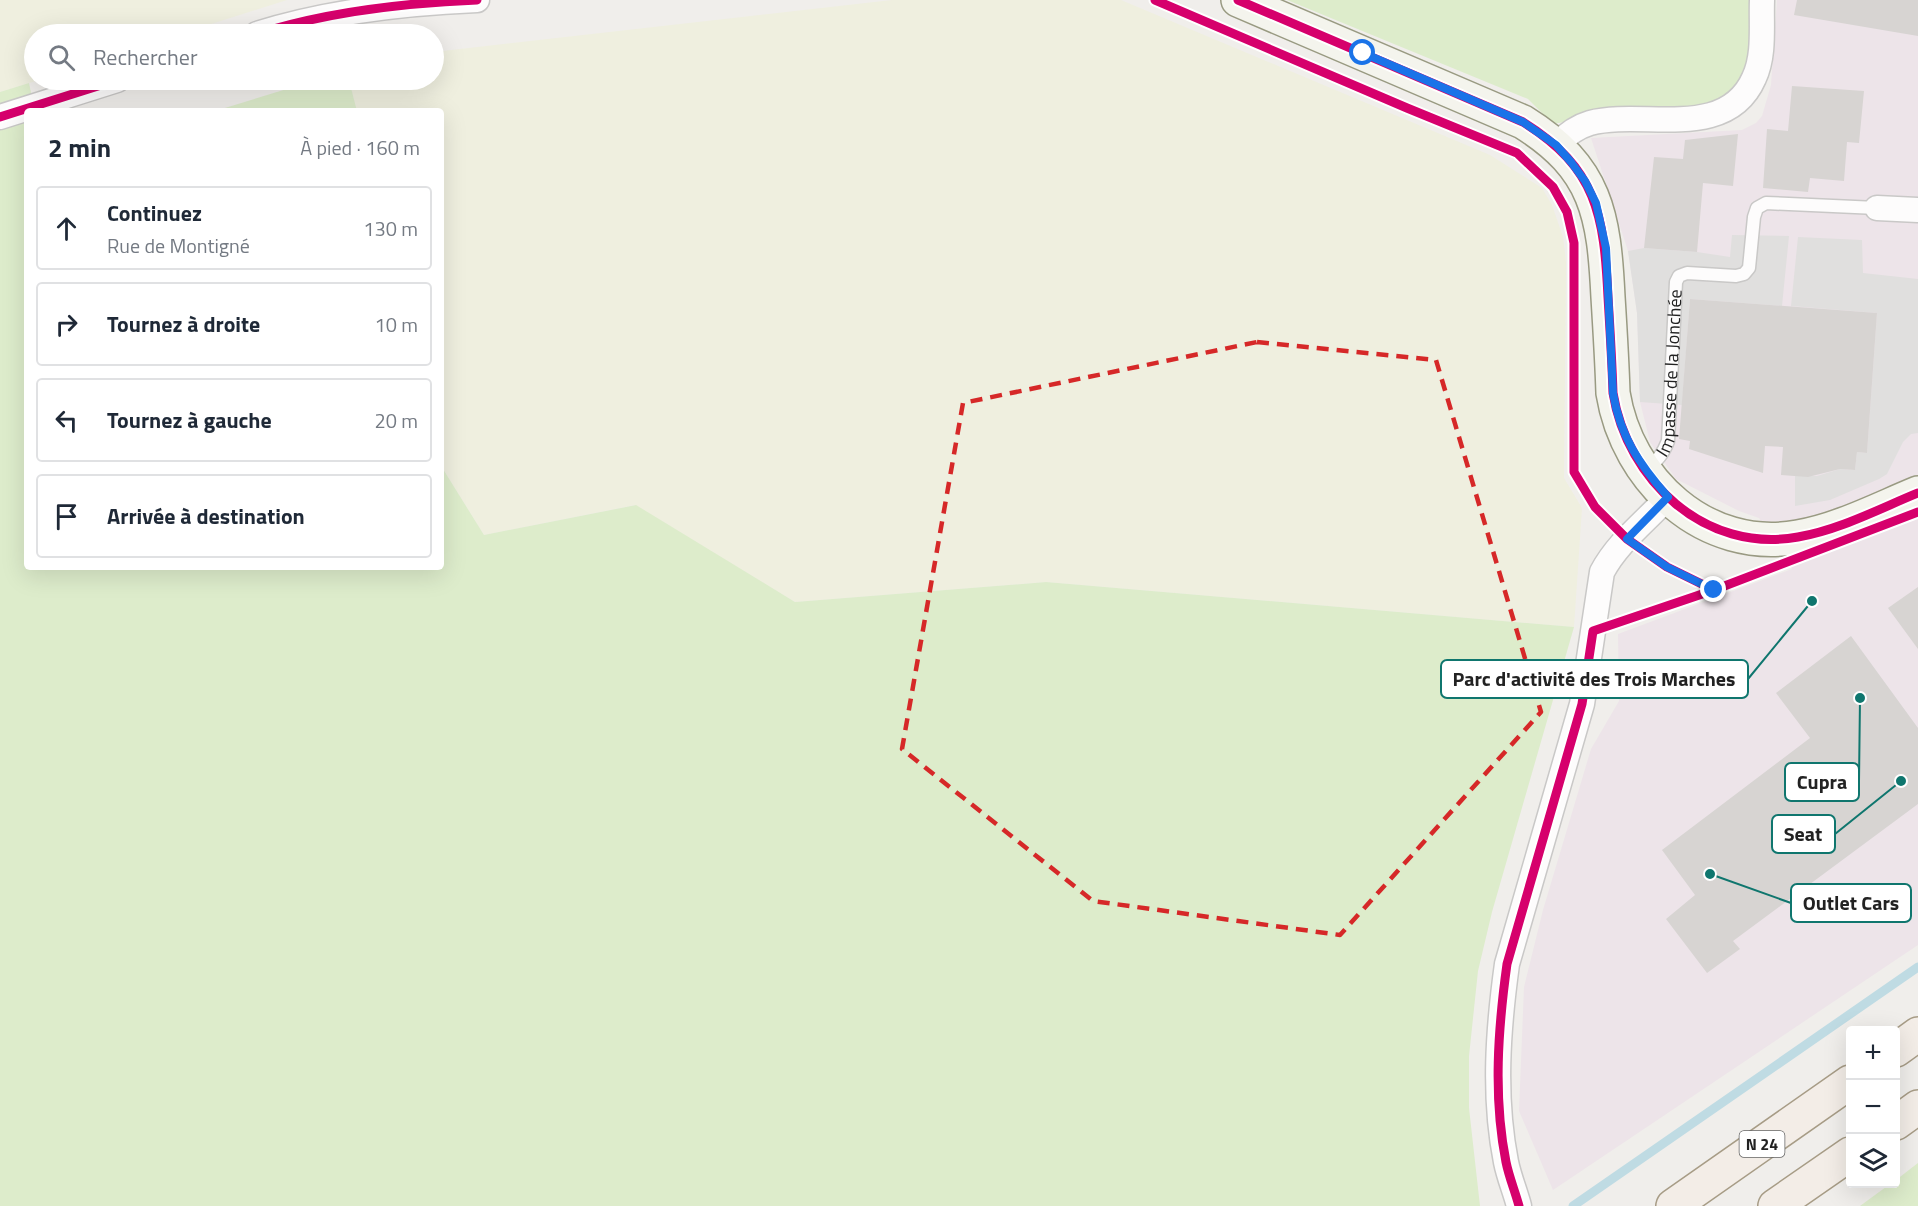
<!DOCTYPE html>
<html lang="fr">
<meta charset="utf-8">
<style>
:root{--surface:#fff;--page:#f2f2f3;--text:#1f2937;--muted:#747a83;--line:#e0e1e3}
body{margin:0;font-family:"Titillium Web",sans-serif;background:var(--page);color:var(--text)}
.controls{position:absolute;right:18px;bottom:18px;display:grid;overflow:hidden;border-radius:6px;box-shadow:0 6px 24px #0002}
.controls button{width:54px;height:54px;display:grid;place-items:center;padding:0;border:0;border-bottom:2px solid var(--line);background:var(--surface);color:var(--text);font:30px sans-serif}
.stop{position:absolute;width:18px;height:18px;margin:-14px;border:4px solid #1a73e8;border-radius:50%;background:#fff}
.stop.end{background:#1a73e8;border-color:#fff;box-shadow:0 2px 6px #0008}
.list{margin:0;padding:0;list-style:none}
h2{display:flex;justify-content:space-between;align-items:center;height:78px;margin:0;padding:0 24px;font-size:26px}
h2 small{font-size:20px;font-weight:400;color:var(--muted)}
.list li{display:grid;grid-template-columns:39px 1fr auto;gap:18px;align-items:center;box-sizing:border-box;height:84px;margin:0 12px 12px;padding:0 12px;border:2px solid var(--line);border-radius:6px}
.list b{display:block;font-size:22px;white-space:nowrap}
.list p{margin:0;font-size:20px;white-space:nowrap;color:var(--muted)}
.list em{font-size:20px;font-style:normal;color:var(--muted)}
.icon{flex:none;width:33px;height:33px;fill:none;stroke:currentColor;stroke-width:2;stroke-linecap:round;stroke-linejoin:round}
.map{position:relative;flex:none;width:1918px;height:1206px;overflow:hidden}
.search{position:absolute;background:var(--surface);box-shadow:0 6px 24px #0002;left:24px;top:24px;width:420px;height:66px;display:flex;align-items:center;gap:15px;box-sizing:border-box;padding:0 21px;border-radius:33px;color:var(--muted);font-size:22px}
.panel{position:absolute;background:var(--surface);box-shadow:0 6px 24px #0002;left:24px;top:108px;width:420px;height:462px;border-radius:6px}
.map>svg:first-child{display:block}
.industrial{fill:#ede4e9}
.farmland{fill:#efefdf}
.grass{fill:#ddeccb}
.parking{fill:#e0dfde}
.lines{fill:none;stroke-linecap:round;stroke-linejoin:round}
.stream{stroke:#bfdbe3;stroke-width:9}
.building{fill:#d7d4d2}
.lane-casing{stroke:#c9c8c7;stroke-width:15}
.street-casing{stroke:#c9c8c7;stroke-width:27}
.secondary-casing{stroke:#999a82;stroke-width:36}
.primary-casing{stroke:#a79c86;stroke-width:36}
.lane{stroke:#fdfcfc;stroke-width:12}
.street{stroke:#fdfcfc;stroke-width:24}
.secondary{stroke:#f4f4ed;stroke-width:33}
.primary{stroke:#f3ede7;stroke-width:33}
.cycleway-casing{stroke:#fff;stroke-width:13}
.cycleway{stroke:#d6006c;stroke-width:9}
.route{stroke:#1a73e8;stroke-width:8}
.marked{fill:none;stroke:#d62828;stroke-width:4.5;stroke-dasharray:12 8;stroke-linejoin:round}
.labels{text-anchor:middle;stroke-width:6;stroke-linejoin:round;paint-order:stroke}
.shield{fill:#fff;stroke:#646464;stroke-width:1.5}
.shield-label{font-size:16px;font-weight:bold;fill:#222}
.street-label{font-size:18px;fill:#222;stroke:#fff}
.leader{fill:none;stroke:#0f766e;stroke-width:2}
.callout-dot{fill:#0f766e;stroke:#fff;stroke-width:2}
.callout{fill:#fff;stroke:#0f766e;stroke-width:2}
.callout-label{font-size:20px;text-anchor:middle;font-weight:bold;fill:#222}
</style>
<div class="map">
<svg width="1918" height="1206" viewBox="0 0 1918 1206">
<rect width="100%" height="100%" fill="#f0eeeb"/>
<polygon class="industrial" points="1777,0 1918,0 1918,945 1553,1190 1519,1111 1524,987 1543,910 1591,749 1619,701 1618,634 1792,569 1759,518 1739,511 1676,479 1650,442 1640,402 1637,313 1628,251 1591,138 1742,130 1756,123 1762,116 1771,85"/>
<g class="farmland">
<polygon points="0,0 287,0 180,34 34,34 34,80 39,80 0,92"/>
<polygon points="892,0 1121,0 1490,155 1542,188 1552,205 1563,237 1566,262 1564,478 1582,508 1574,627 1046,582 795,602 635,505 484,535 443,469 441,460 441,111 357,111 349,80 434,80 434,52"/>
</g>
<g class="grass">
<polygon points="1287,0 1753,0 1750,63 1736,87 1711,108 1591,117 1553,124 1528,99"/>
<polygon points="316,80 349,80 357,111 215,111"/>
<polygon points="29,83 35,111 27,111 27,567 441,567 441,460 443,469 484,535 636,505 795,602 1046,582 1574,627 1492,912 1478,971 1469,1056 1469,1108 1480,1206 0,1206 0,92"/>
<polygon points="1918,1163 1918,1206 1860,1206 1890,1184 1896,1184 1896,1180"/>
</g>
<g class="parking">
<polygon points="1732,235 1789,236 1782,306 1690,299 1682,405 1640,402 1637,313 1628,251 1644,248 1697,252 1730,257"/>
<polygon points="1798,237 1862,240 1863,273 1918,279 1918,433 1911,434 1903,442 1887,474 1879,479 1830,500 1795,506 1795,476 1817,476 1840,469 1855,470 1857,452 1867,453 1877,313 1791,306"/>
</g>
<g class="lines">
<polyline class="stream" points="1573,1206 1918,967"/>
</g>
<g class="building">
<polygon points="1797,0 1918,0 1918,36 1794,15"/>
<polygon points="1792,86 1864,91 1859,143 1847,142 1844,181 1810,178 1808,192 1763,188 1767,129 1788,131"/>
<polygon points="1738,134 1733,186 1703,183 1697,252 1644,248 1654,157 1683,159 1685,140"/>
<polygon points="1690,299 1877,313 1867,453 1857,452 1855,470 1840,469 1808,477 1781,475 1783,447 1765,446 1763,473 1689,449 1690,441 1679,439"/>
<polygon points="1918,587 1918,649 1888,608"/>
<polygon points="1851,636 1918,728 1918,804 1733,941 1740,949 1707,973 1666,919 1695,895 1662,850 1810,738 1776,693"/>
</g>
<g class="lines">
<g class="lane-casing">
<g id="lane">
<path id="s1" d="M1646 470C1657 461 1663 454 1668 441L1676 282 1679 276 1687 273 1736 276 1744 274 1749 268 1754 217 1757 208 1766 203 1877 208"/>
</g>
</g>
<g class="street-casing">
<g id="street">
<path d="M257 34C326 12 405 3 477 0"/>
<polyline points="0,117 117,80"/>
<path d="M1556 145C1566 135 1576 127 1590 123 1643 109 1726 142 1754 78 1765 55 1761 25 1762 0"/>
<polyline points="1877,208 1918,210"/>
<path d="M1519 1206C1515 1191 1509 1177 1506 1162 1493 1097 1498 1029 1507 964L1582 704 1602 572C1618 542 1645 522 1668 497"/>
</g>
</g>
<g class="secondary-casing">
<path id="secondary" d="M1238 0 1523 122C1597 168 1604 215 1608 297 1610 329 1612 361 1613 393 1627 480 1705 554 1798 537 1839 530 1879 509 1918 493"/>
</g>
<g class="primary-casing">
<g id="primary">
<polyline points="1896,1050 1918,1034"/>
<polyline points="1896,1123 1918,1107"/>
<polyline points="1673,1206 1850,1082"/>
<polyline points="1775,1206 1850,1154"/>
</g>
</g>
<use href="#lane" class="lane"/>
<use href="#street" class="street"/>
<use href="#secondary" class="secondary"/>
<use href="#primary" class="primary"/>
<g class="cycleway-casing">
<g id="cycleway">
<polyline points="1155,0 1407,108 1517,153 1553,187 1567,212 1574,243 1574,472 1595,507 1627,539 1667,567 1714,590"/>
<path d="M1238 0 1523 122C1597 168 1604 215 1608 297 1610 329 1612 361 1613 393 1627 480 1705 554 1798 537 1839 530 1879 509 1918 493"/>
<path d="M257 34C326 12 405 3 477 0"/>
<polyline points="0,117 117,80"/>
<path d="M1519 1206C1515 1191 1509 1177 1506 1162 1493 1097 1498 1029 1507 964L1582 704 1593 631 1714 590 1918 512"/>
</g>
</g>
<use href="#cycleway" class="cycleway"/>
</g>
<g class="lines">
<path class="route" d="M1363 53 1523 122 1556 145 1571 162 1585 181 1596 203 1606 248 1613 393C1620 436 1639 464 1668 497L1627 539 1667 567 1714 590"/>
</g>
<path class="marked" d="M1257 342 1436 360 1541 712 1340 935 1093 901 902 749 963 403Z"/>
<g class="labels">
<rect class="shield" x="1739.5" y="1131" width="45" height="26" rx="4.5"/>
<g class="shield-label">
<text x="1762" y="1150">N 24</text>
</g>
<g class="street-label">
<text dy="6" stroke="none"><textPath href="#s1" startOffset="105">Impasse de la Jonchée</textPath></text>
</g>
</g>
<path class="leader" d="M1812 601L1748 679M1860 698L1859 782M1901 781L1835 834M1710 874L1791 903"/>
<g class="callout-dot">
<circle cx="1812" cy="601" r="6"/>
<circle cx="1860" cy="698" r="6"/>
<circle cx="1901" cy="781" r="6"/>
<circle cx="1710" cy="874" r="6"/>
</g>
<g class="callout">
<rect x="1441" y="660" width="307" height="38" rx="6"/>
<rect x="1785" y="763" width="74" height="38" rx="6"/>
<rect x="1772" y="815" width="63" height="38" rx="6"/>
<rect x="1791" y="884" width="120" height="38" rx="6"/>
</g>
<g class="callout-label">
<text x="1594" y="686">Parc d'activité des Trois Marches</text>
<text x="1822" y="789">Cupra</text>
<text x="1803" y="841">Seat</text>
<text x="1851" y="910">Outlet Cars</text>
</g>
</svg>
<div class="controls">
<button>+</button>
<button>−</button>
<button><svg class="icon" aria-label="layers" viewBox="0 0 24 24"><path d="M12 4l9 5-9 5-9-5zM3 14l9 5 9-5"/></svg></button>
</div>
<div class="stop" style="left:1363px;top:53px"></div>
<div class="stop end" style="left:1714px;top:590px"></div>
<div class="search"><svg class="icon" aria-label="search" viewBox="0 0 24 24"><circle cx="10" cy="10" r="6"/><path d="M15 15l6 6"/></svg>Rechercher</div>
<section class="panel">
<h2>2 min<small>À pied · 160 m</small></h2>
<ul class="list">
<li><svg class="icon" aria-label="ahead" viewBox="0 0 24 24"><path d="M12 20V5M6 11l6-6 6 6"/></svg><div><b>Continuez</b><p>Rue de Montigné</p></div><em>130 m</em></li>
<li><svg class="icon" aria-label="right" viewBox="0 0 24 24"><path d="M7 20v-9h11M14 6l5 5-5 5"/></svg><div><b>Tournez à droite</b></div><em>10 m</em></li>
<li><svg class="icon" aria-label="left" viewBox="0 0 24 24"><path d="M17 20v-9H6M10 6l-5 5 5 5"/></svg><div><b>Tournez à gauche</b></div><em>20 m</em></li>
<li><svg class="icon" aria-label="arrive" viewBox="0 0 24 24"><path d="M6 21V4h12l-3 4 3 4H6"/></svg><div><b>Arrivée à destination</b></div></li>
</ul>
</section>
</div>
